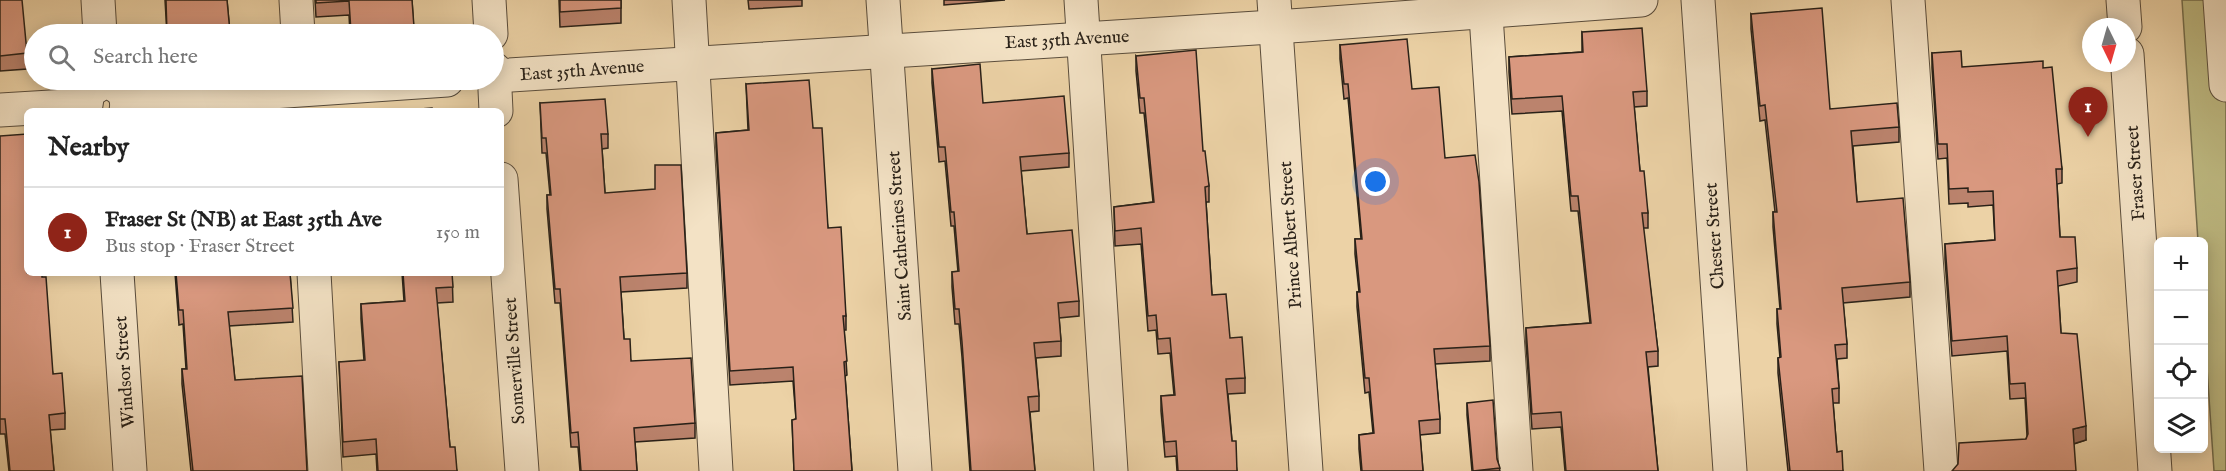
<!DOCTYPE html>
<meta charset="utf-8">
<style>
:root{--surface:#fff;--page:#f2f2f2;--text:#222;--muted:#767676;--line:#e0e0e0;--accent:#8f2418}
body{margin:0;font-family:"IM FELL English",serif;background:var(--page);color:var(--text)}
.controls{position:absolute;right:18px;bottom:18px;display:grid;overflow:hidden;border-radius:9px;box-shadow:0 3px 15px #0003}
.controls button{width:54px;height:54px;display:grid;place-items:center;padding:0;border:0;border-bottom:2px solid var(--line);background:var(--surface);color:var(--text);font:30px sans-serif}
.compass{position:absolute;left:2082px;top:18px;width:54px;height:54px;border-radius:50%;background:var(--surface);box-shadow:0 3px 15px #0003;rotate:175deg}
.you{position:absolute;left:1376px;top:182px;width:21px;height:21px;margin:-15px;border:4px solid #fff;border-radius:50%;background:#1a73e8;box-shadow:0 0 0 9px #1a73e833}
.badge{display:grid;place-items:center;width:39px;height:39px;border-radius:50%;background:var(--accent);color:#fff;font-size:20px;font-weight:700}
.pin{position:absolute;translate:-50% -50px;filter:drop-shadow(0 2px 3px #0008)}
.pin::after{content:'';position:absolute;top:32px;width:21px;height:18px;background:inherit;clip-path:polygon(0 0,100% 0,50% 100%)}
.list{margin:0;padding:0;list-style:none}
h2{display:flex;justify-content:space-between;align-items:center;height:78px;margin:0;padding:0 24px;font-size:26px}
h2 small{font-size:20px;font-weight:400;color:var(--muted)}
.list li{display:grid;grid-template-columns:39px 1fr auto;gap:18px;align-items:center;box-sizing:border-box;height:90px;padding:0 24px;border-top:2px solid var(--line)}
.list b{display:block;font-size:22px;white-space:nowrap}
.list p{margin:0;font-size:20px;white-space:nowrap;color:var(--muted)}
.list em{font-size:20px;font-style:normal;color:var(--muted)}
.icon{flex:none;width:33px;height:33px;fill:none;stroke:currentColor;stroke-width:2;stroke-linecap:round;stroke-linejoin:round}
.map{position:relative;flex:none;width:2226px;height:471px;overflow:hidden}
.search{position:absolute;background:var(--surface);box-shadow:0 3px 15px #0003;left:24px;top:24px;width:480px;height:66px;display:flex;align-items:center;gap:15px;box-sizing:border-box;padding:0 21px;border-radius:33px;color:var(--muted);font-size:22px}
.panel{position:absolute;background:var(--surface);box-shadow:0 3px 15px #0003;left:24px;top:108px;width:480px;height:168px;border-radius:9px}
.map>svg:first-child{display:block}
.green{fill:#beba82;stroke:#746e4d;stroke-width:1.5}
.lines{fill:none;stroke-linecap:round;stroke-linejoin:round}
.minor-casing{stroke:#5a4d3c;stroke-width:35}
.minor{stroke:#f3e2c5;stroke-width:33}
.wall{fill:#bb836d;stroke:#292118;stroke-width:1.5}
.shaded-wall{fill:#986a59;stroke:#292118;stroke-width:1.5}
.building{fill:#d9987f;stroke:#292118;stroke-width:1.5}
.labels{text-anchor:middle;stroke-width:6;stroke-linejoin:round;paint-order:stroke}
.street-label{font-size:18px;fill:#292118;stroke:#f3e2c5}
</style>
<div class="map">
<svg width="2226" height="471" viewBox="0 0 2226 471">
<rect width="100%" height="100%" fill="#ecd2a6"/>
<filter id="stains"><feTurbulence type="fractalNoise" baseFrequency=".00333" numOctaves="4"/><feColorMatrix values="0 0 0 0 .2 0 0 0 0 .09 0 0 0 0 .02 0 0 0 .5 -.17"/></filter>
<radialGradient id="worn" r=".72"><stop offset=".6" stop-color="#630" stop-opacity="0"/><stop offset="1" stop-color="#630" stop-opacity=".3"/></radialGradient>
<polygon class="green" points="2182,0 2226,0 2226,471 2214,471 2204,324 2204,242 2198,241"/>
<g class="lines">
<g class="minor-casing">
<g id="minor">
<polyline points="98,0 100,34"/>
<polyline points="296,0 298,34"/>
<polyline points="489,0 491,34"/>
<polyline points="689,0 716,471"/>
<polyline points="883,0 915,471"/>
<polyline points="1081,0 1111,471"/>
<polyline points="1274,0 1306,471"/>
<polyline points="1485,0 1516,471"/>
<polyline points="1698,0 1730,471"/>
<polyline points="1908,0 1941,471"/>
<polyline points="2123,0 2125,27"/>
<polyline points="2220,0 2226,85"/>
<polyline points="2127,54 2155,471"/>
<polyline points="494,69 496,111"/>
<polyline points="494,76 1305,25 1641,0"/>
<polyline points="127,102 447,80"/>
<polyline points="0,110 84,105"/>
<path d="M85 111 88 92 103 82C120 84 129 94 126 111"/>
<polyline points="501,179 522,471"/>
<polyline points="117,273 130,471"/>
<polyline points="314,273 325,471"/>
</g>
</g>
<use href="#minor" class="minor"/>
</g>
<g class="wall">
<polygon points="0,0 27,53 27,69 0,71"/>
<polygon points="165,0 227,0 230,34 167,34"/>
<polygon points="315,0 412,0 414,34 350,34 349,15 316,17"/>
<polygon points="559,0 621,0 621,23 560,27"/>
<polygon points="748,0 802,0 802,6 749,9"/>
<polygon points="944,0 1005,0 944,5"/>
<polygon points="1751,14 1830,109 1899,127 1899,142 1853,146 1857,202 1910,282 1910,297 1843,303 1847,344 1847,358 1837,359 1839,388 1839,403 1833,403 1837,452 1843,471 1788,471 1778,373 1778,358 1780,358 1777,324 1777,309 1780,309 1773,227 1773,212 1775,212 1765,120 1760,121 1751,29"/>
<polygon points="1582,32 1647,91 1647,106 1634,107 1640,171 1648,213 1648,228 1643,228 1658,351 1658,366 1648,367 1658,471 1565,471 1561,427 1532,429 1526,343 1526,328 1590,323 1578,211 1571,211 1562,111 1512,114 1509,72 1509,57 1582,52"/>
<polygon points="1340,45 1412,89 1445,158 1490,346 1490,361 1435,364 1440,419 1440,433 1420,435 1423,471 1361,471 1359,449 1359,435 1373,433 1369,392 1365,393 1357,307 1357,292 1359,292 1355,254 1355,239 1361,239 1348,98 1344,99 1340,59"/>
<polygon points="1932,53 1962,67 2043,68 2062,169 2062,183 2057,184 2060,237 2077,268 2077,282 2058,286 2061,333 2086,440 2074,444 2026,439 2027,436 2025,398 2010,399 2007,351 1952,356 1945,259 1945,244 1995,240 1993,205 1968,207 1968,203 1949,204 1947,158 1938,159 1932,68"/>
<polygon points="1136,56 1203,151 1209,186 1209,202 1206,202 1212,295 1245,378 1245,393 1228,394 1232,441 1237,471 1177,471 1176,456 1165,457 1161,411 1161,396 1174,395 1170,353 1158,354 1156,330 1148,331 1141,244 1115,246 1114,207 1153,202 1144,113 1140,113 1136,71"/>
<polygon points="932,69 983,103 1069,153 1069,167 1021,171 1027,234 1079,301 1079,316 1059,318 1061,341 1061,356 1036,358 1039,396 1039,411 1030,412 1035,471 970,471 962,357 959,324 955,324 952,287 952,272 958,272 954,226 951,226 945,161 939,162 932,83"/>
<polygon points="746,84 813,128 828,228 846,316 846,330 844,330 847,375 845,376 852,471 794,471 792,420 796,419 793,381 730,385 716,147 716,133 748,130"/>
<polygon points="540,103 608,134 608,148 602,149 605,193 687,273 687,288 621,292 624,339 631,361 695,423 695,438 635,442 637,471 580,471 578,447 571,447 560,303 555,303 547,209 547,195 550,195 546,153 542,153"/>
<polygon points="0,136 53,374 65,413 65,429 50,430 54,471 9,471 5,434 0,434"/>
<polygon points="175,273 290,273 293,322 229,326 235,380 307,471 191,471 182,384 182,369 186,369 183,324 179,325"/>
<polygon points="402,273 452,273 453,302 437,303 450,447 457,471 377,471 376,454 343,457 339,362 364,361 361,319 361,304 404,301"/>
<polygon points="1467,403 1497,459 1500,471 1472,471 1467,415"/>
</g>
<polygon class="shaded-wall" points="2086,426 2086,440 2073,444 2073,429"/>
<g class="building">
<polygon points="0,0 22,0 27,53 0,56"/>
<polygon points="166,0 227,0 230,32 195,34 167,34"/>
<polygon points="316,0 412,0 414,27 351,32 349,1 316,3"/>
<polygon points="560,0 621,0 621,8 560,12"/>
<polygon points="1822,8 1830,109 1897,103 1899,127 1851,131 1857,202 1903,198 1910,282 1842,288 1847,344 1835,345 1839,388 1832,389 1837,452 1842,451 1843,471 1790,471 1778,358 1781,357 1777,309 1781,309 1773,212 1777,212 1765,105 1760,106 1751,14"/>
<polygon points="1642,28 1647,91 1633,92 1640,171 1644,171 1648,213 1642,213 1658,351 1646,352 1658,471 1566,471 1561,412 1532,414 1526,328 1591,323 1578,196 1571,196 1562,96 1512,99 1509,57 1583,52 1582,32"/>
<polygon points="1407,39 1412,89 1439,87 1445,158 1475,155 1479,182 1490,346 1434,349 1440,419 1419,421 1423,471 1362,471 1359,435 1374,433 1369,378 1365,378 1357,292 1360,292 1355,239 1362,239 1348,84 1344,84 1340,45"/>
<polygon points="1196,50 1203,151 1205,151 1209,186 1205,187 1212,295 1226,294 1230,338 1242,337 1245,378 1226,379 1232,441 1236,441 1237,471 1178,471 1176,441 1165,442 1161,396 1175,395 1170,338 1158,339 1156,315 1148,316 1141,228 1115,231 1114,207 1154,202 1144,98 1140,98 1136,56"/>
<polygon points="1961,51 1962,67 2043,61 2043,68 2052,67 2062,169 2056,169 2060,237 2075,237 2077,268 2057,271 2061,333 2077,334 2086,426 2073,429 2076,471 1952,471 1958,464 1959,443 2026,439 2028,434 2025,383 2010,384 2007,336 1952,341 1945,244 1995,240 1993,191 1968,192 1968,188 1949,189 1947,144 1938,144 1932,53"/>
<polygon points="980,64 983,103 1064,96 1069,153 1020,157 1027,234 1072,230 1079,301 1058,303 1061,341 1034,343 1039,396 1028,397 1035,471 971,471 962,342 959,309 955,309 952,272 959,271 954,212 951,212 945,147 939,147 932,69"/>
<polygon points="809,80 813,128 822,128 828,228 841,227 846,316 843,316 847,361 844,362 852,471 794,471 792,420 796,419 793,367 730,371 716,133 749,130 746,84"/>
<polygon points="605,99 608,134 601,134 605,193 655,189 655,165 681,165 687,273 620,277 624,339 630,339 631,361 691,358 695,423 634,428 637,471 581,471 578,432 571,433 560,289 555,289 547,195 551,195 546,138 542,138 540,103"/>
<polygon points="432,108 432,111 394,111"/>
<polygon points="27,134 27,273 42,273 42,277 46,277 53,374 62,373 65,413 49,415 54,471 10,471 5,419 0,419 0,136"/>
<polygon points="176,273 290,273 293,308 228,312 235,380 302,376 307,471 193,471 182,369 187,369 183,310 179,310"/>
<polygon points="403,273 452,273 453,287 436,288 450,447 455,447 457,471 378,471 376,439 343,442 339,362 365,360 361,304 405,301"/>
<polygon points="1493,400 1497,459 1500,468 1473,471 1467,403"/>
</g>
<g class="labels">
<g class="street-label">
<text transform="translate(1067 39) rotate(-3)" y="6">East 35th Avenue</text>
<text transform="translate(582 70) rotate(-4)" y="6">East 35th Avenue</text>
<text transform="translate(2135 173) rotate(-94)" y="6">Fraser Street</text>
<text transform="translate(1290 235) rotate(-94)" y="6">Prince Albert Street</text>
<text transform="translate(899 236) rotate(-94)" y="6">Saint Catherines Street</text>
<text transform="translate(1714 236) rotate(-94)" y="6">Chester Street</text>
<text transform="translate(514 361) rotate(-94)" y="6">Somerville Street</text>
<text transform="translate(124 372) rotate(-94)" y="6">Windsor Street</text>
</g>
</g>
<rect width="100%" height="100%" filter="url(#stains)"/>
<rect width="100%" height="100%" fill="url(#worn)"/>
</svg>
<div class="controls">
<button>+</button>
<button>−</button>
<button><svg class="icon" aria-label="locate" viewBox="0 0 24 24"><circle cx="12" cy="12" r="6"/><path d="M12 2v4M12 18v4M2 12h4M18 12h4"/></svg></button>
<button><svg class="icon" aria-label="layers" viewBox="0 0 24 24"><path d="M12 4l9 5-9 5-9-5zM3 14l9 5 9-5"/></svg></button>
</div>
<svg class="compass" viewBox="-18 -18 36 36"><path d="M0-13l5 13h-10z" fill="#e53935"/><path d="M0 13l5-13h-10z" fill="#767676"/></svg>
<div class="you"></div>
<div class="pin badge" style="left:2088px;top:137px">1</div>
<div class="search"><svg class="icon" aria-label="search" viewBox="0 0 24 24"><circle cx="10" cy="10" r="6"/><path d="M15 15l6 6"/></svg>Search here</div>
<section class="panel">
<h2>Nearby<small></small></h2>
<ul class="list">
<li><span class="badge">1</span><div><b>Fraser St (NB) at East 35th Ave</b><p>Bus stop · Fraser Street</p></div><em>150 m</em></li>
</ul>
</section>
</div>
